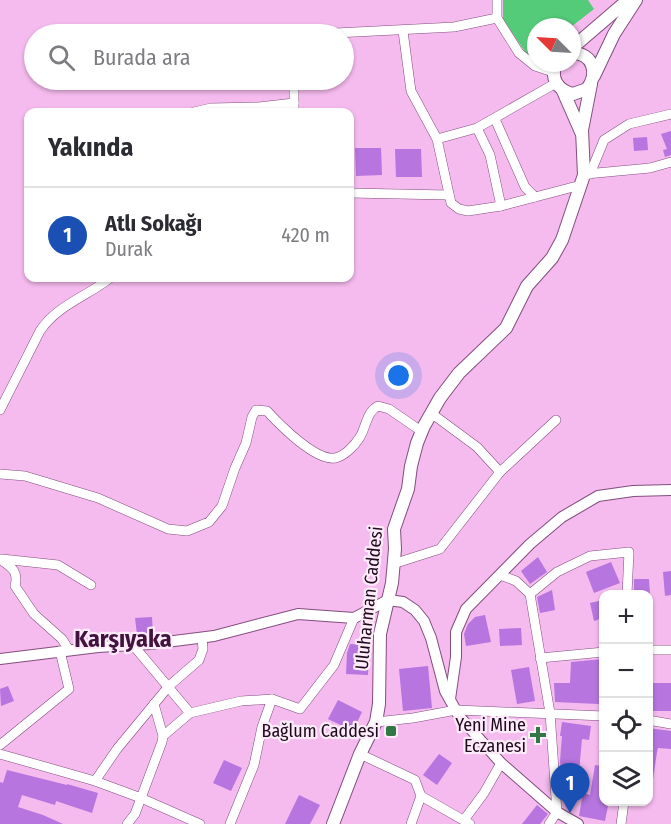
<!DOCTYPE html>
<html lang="tr">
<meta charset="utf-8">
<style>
:root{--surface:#fff;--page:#f7f7f7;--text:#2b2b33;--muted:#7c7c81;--line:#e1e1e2;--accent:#2f7845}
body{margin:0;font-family:"Fira Sans Condensed",sans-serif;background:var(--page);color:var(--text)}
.controls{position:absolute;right:18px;bottom:18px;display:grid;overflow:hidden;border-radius:12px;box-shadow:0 2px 4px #0004}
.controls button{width:54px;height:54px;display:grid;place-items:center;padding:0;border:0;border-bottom:2px solid var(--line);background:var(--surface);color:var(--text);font:30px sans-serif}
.compass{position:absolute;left:527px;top:18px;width:54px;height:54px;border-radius:50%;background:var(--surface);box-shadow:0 2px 4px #0004;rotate:294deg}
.you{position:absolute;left:399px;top:376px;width:21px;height:21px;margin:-15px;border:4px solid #fff;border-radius:50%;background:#1a73e8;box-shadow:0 0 0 9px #1a73e833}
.badge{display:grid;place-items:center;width:39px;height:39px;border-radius:50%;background:var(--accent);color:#fff;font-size:20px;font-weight:700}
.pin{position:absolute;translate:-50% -50px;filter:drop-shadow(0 2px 3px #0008)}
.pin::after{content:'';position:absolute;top:32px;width:21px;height:18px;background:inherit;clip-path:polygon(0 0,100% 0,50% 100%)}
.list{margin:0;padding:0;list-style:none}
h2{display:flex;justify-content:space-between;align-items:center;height:78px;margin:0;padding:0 24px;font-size:26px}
h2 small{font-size:20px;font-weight:400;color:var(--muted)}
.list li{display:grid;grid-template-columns:39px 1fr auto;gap:18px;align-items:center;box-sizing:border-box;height:96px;padding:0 24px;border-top:2px solid var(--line)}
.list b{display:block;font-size:22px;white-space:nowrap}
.list p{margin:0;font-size:20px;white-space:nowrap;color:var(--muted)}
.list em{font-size:20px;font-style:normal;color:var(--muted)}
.icon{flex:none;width:33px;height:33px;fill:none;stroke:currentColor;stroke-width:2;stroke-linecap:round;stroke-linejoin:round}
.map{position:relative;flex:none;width:671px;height:824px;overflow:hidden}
.search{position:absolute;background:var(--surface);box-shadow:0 2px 4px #0004;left:24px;top:24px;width:330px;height:66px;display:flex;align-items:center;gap:15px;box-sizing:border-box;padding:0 21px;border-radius:33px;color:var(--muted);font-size:22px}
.panel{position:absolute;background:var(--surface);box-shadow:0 2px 4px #0004;left:24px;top:108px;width:330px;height:174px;border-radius:12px}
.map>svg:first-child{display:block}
.green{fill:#54cb78}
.building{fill:#b675df}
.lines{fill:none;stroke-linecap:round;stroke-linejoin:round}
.minor-casing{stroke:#824e7d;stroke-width:10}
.tertiary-casing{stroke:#824e7d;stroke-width:12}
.secondary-casing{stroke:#824e7d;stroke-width:14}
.minor{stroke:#fff;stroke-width:9}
.tertiary{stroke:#fff;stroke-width:10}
.secondary{stroke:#fff;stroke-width:12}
.poi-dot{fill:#2f7845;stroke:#fdebfa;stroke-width:2}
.labels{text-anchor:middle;stroke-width:4.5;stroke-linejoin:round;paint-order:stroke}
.street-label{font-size:18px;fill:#1e0a1d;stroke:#fdebfa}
.poi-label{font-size:18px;fill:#1e0a1d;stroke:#fdebfa;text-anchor:end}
.district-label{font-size:24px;font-weight:bold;fill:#42133f;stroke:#fdebfa}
</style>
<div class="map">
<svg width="671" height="824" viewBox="0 0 671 824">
<rect width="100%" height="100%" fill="#f5baee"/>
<polygon class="green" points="503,0 588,0 594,9 571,27 536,27 536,56 526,53 503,19"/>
<g class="building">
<polygon points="671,131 671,155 665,157 663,150 667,149 661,134"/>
<polygon points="647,137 648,150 634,151 633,138"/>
<polygon points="355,148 381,148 382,175 356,176"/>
<polygon points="395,149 421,149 422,177 396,177"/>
<polygon points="538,557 547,572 530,584 521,571"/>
<polygon points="611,562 620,583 594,593 586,572"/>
<polygon points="671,571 671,595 665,596 663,572"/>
<polygon points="634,579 649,579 650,594 634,594"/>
<polygon points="552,590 555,610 540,613 537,597"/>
<polygon points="603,600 603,618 594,621 590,603"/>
<polygon points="485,615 491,642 466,646 464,634 468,624 475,617"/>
<polygon points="152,617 153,634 137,635 135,618"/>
<polygon points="521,628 522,645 500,646 499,629"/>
<polygon points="350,644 369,645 368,675 346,674 347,653"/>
<polygon points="603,659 603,676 600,676 599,704 555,702 554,683 570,683 571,662"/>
<polygon points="428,666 432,708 403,711 399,669"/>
<polygon points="529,667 535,701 517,704 511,670"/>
<rect x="653" y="683" width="18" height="28"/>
<polygon points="8,686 14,701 1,706 0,689"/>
<polygon points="338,700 362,712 353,731 328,719"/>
<polygon points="562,722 591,726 589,740 582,739 578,783 562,782 560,761 562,736 560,736"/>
<polygon points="648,728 671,731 671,749 658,748 657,752 652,786 648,785"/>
<polygon points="439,754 452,763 437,785 423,775"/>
<polygon points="224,760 242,768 231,791 213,783"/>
<polygon points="595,765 603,766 603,801 609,801 605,821 579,816 583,793 590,795"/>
<polygon points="7,770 67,785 67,784 98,793 92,813 56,801 55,805 22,795 18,807 43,815 63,824 0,824 0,782 3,783"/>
<polygon points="299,795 320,805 310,824 285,824"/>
<polygon points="537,805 548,814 540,824 522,824"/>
</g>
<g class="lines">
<g class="minor-casing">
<g id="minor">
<polyline points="497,0 497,18 519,53 535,66 553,72"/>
<polyline points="403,31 411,91 437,139 451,203 459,209 468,211 501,206 581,185"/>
<polyline points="316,34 454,27 497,18"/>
<polyline points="294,80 294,112"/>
<polyline points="194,112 211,108 259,107 294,103"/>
<polyline points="495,119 525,187 535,197"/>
<polyline points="477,128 490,155 501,206"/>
<polyline points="437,139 477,128 556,83"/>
<polyline points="586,174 650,168 671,162"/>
<polyline points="590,174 604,140 629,124 671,114"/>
<polyline points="350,193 449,195"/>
<path d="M0 410 40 331C57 305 88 296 110 278"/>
<polyline points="500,472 556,420"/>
<path d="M0 474 25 476 98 498 168 529 187 531 209 522 222 506 235 468 246 443 252 417 256 410 267 411C279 424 315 461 335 458 345 456 355 445 360 437 366 427 367 411 378 406L389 409 421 431"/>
<path d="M0 559C11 567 19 571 15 586L34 614 62 639 69 650"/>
<polyline points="2,559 58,565 91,585"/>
<polyline points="393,564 440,549 500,472 477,447 431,413"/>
<polyline points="500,575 516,581 530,594"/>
<polyline points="133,645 190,713"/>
<polyline points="648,650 671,650"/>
<polyline points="540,658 604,652"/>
<polyline points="648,720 671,724"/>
<polyline points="376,722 413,718 456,710 604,716"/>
<polyline points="163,736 190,713 241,701 272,699 300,709 334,665 354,618"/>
<polyline points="0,745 69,689 60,651"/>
<polyline points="0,754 95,781 141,798 200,824"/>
<polyline points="360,754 415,780 421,796 411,824"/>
<polyline points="95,781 117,749 169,686 199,660 203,649 202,638"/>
<polyline points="421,796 470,824"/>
<polyline points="464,820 484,793 501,763"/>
<polyline points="127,824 135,814 162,742 163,736 154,704"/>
<polyline points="230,824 254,765 262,727 272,699"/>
<polyline points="549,824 557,812 550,713 530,594 557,572 590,556 629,552 627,594"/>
<polyline points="621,824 624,802"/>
</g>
</g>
<g class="tertiary-casing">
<g id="tertiary">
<polyline points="0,659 98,647 150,644 214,636 298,614 354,618 388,600 403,602 415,610 424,621 431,638 445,691 459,716 501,763 557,812 578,824"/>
<polyline points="450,699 456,657 456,632 466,609 530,544 562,517 598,496 633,491 671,490"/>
</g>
</g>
<g class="secondary-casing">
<g id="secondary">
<polyline points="572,48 628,0"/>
<path d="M556 63C550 78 557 90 573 94L587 89C599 73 593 53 572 53"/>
<polyline points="594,76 614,34 636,0"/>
<polyline points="563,91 581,132"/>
<polyline points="333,824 360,754 376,722 379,704 380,634 392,583 395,549 394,529 408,489 411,466 417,443 424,426 440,398 459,373 506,328 527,286 552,258 562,240 584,175 582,130 591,84"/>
</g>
</g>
<use href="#minor" class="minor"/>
<use href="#tertiary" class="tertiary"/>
<use href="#secondary" class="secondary"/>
</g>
<g class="poi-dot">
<rect x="385" y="725" width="12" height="12" rx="3"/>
<path d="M535 726h6v6h6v6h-6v6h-6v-6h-6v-6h6z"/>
</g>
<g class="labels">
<g class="street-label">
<text transform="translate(369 598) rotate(-84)" y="6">Uluharman Caddesi</text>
</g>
<g class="poi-label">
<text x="526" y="731">Yeni Mine<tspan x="526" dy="21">Eczanesi</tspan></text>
<text x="379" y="737">Bağlum Caddesi</text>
</g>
<g class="district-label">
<text x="123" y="647">Karşıyaka</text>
</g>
</g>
</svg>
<div class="controls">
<button>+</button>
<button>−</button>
<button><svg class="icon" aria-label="locate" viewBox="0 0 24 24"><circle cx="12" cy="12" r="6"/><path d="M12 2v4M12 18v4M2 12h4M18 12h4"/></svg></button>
<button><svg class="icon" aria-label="layers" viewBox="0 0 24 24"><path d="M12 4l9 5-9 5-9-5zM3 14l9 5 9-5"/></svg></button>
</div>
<svg class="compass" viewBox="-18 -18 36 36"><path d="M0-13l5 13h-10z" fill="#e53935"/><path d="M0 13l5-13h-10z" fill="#7c7c81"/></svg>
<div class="you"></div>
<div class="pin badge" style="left:570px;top:813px;background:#1a4fb4">1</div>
<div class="search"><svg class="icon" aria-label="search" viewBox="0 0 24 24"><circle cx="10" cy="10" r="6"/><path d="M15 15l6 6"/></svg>Burada ara</div>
<section class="panel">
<h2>Yakında<small></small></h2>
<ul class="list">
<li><span class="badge" style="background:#1a4fb4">1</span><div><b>Atlı Sokağı</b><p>Durak</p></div><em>420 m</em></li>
</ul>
</section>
</div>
